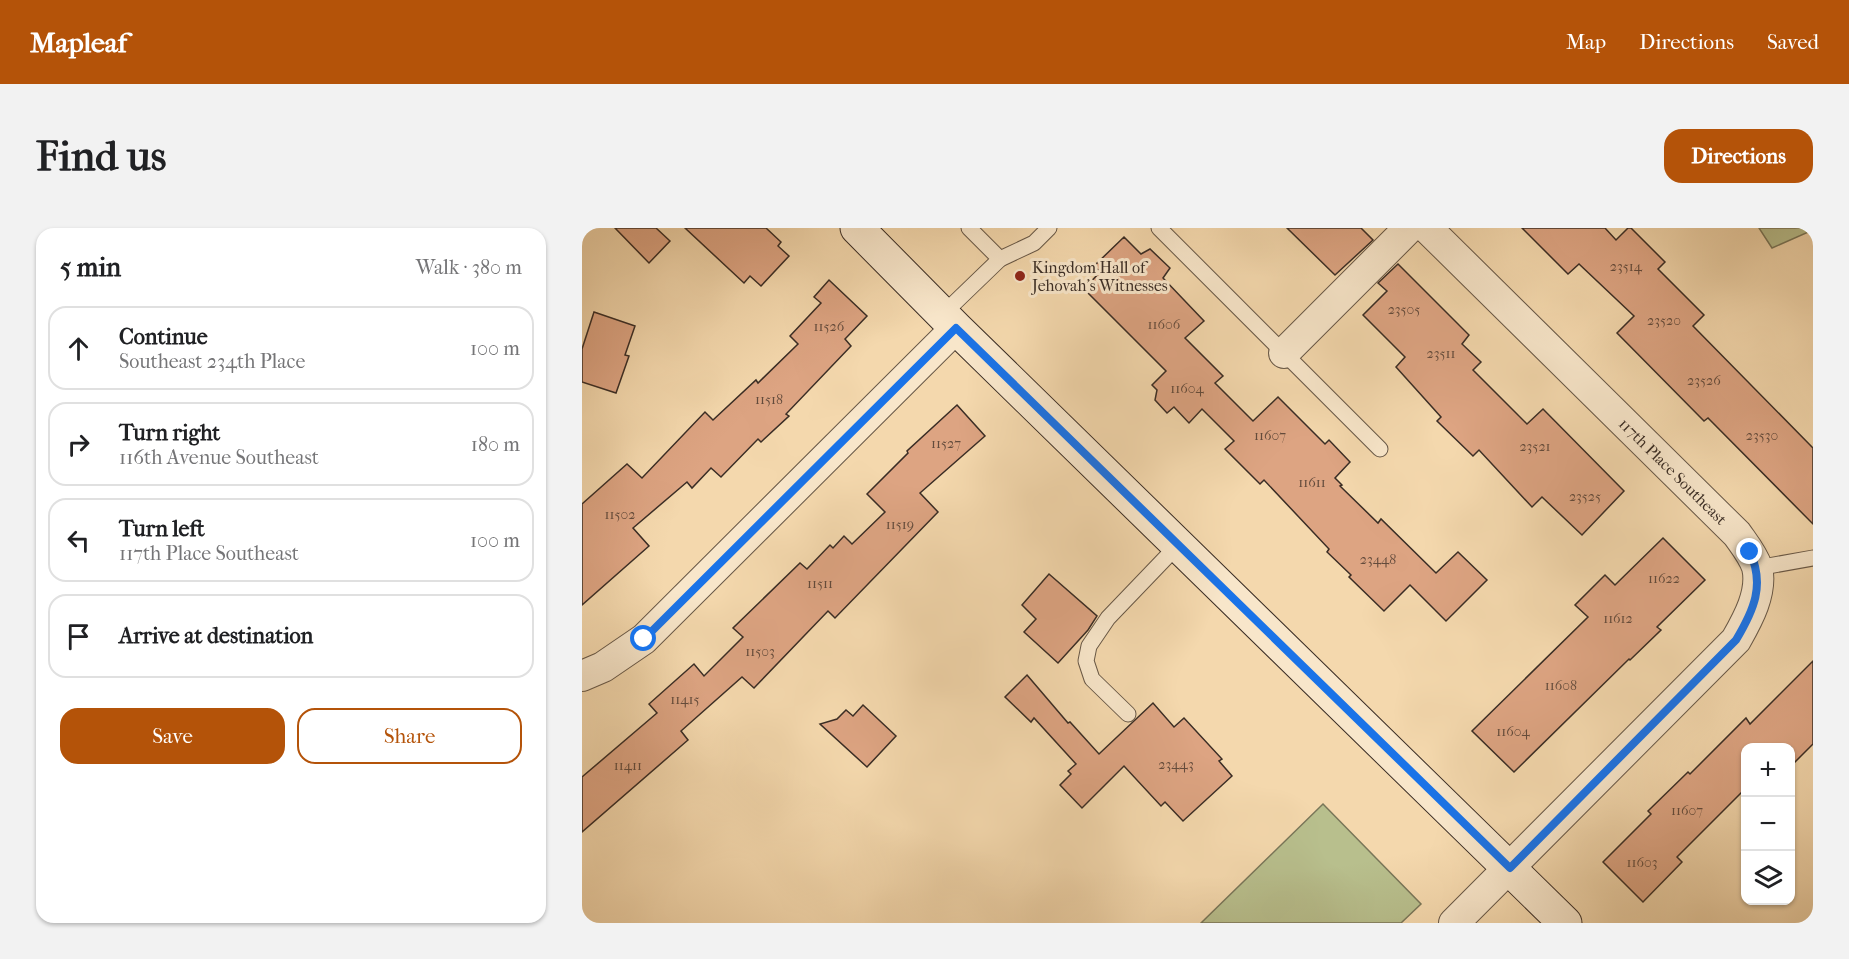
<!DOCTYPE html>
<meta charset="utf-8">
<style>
:root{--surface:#fff;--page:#f2f2f2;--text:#202124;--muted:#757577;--line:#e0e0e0;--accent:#b45309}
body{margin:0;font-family:"IM FELL French Canon",serif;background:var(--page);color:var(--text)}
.controls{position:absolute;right:18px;bottom:18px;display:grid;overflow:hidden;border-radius:12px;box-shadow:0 2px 4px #0004}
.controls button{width:54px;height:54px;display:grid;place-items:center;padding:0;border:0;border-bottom:2px solid var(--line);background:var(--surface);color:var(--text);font:30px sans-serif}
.stop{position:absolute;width:18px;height:18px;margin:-14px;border:4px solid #1a73e8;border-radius:50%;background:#fff}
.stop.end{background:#1a73e8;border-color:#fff;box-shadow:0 2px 6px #0008}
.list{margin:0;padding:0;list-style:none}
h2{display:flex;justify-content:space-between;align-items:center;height:78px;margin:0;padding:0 24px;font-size:26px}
h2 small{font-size:20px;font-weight:400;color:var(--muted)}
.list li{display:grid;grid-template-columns:39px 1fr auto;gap:18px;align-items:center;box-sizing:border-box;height:84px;margin:0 12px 12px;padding:0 12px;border:2px solid var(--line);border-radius:18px}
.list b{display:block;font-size:22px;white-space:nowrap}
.list p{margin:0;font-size:20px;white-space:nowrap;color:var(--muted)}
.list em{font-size:20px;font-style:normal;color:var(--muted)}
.actions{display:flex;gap:12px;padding:18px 24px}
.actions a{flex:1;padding:14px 0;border:2px solid var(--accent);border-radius:18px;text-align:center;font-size:21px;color:var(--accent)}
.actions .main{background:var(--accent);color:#fff}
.icon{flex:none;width:33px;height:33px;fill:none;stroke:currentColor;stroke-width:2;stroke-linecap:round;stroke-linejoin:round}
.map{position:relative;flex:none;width:1231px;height:695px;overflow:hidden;border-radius:18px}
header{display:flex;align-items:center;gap:36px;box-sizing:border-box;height:84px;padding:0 30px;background:var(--accent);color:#fff}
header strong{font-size:28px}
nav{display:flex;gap:33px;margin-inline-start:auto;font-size:21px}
.intro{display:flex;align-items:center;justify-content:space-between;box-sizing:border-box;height:144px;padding:0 36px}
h1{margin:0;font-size:42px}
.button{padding:15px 27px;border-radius:18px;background:var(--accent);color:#fff;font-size:21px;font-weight:700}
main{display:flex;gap:36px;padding:0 36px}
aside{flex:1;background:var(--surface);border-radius:18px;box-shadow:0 2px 4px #0004}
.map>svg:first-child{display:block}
.green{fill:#b8bf8d;stroke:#797659;stroke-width:1.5}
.building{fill:#dda482;stroke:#3a2d25;stroke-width:1.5}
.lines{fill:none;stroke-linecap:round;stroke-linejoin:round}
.lane-casing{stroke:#685847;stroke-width:17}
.street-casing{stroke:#685847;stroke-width:32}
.secondary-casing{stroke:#3a2d25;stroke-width:35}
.lane{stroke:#f8e6ca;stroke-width:15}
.street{stroke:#f8e6ca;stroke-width:30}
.secondary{stroke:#f8e6ca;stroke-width:33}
.route{stroke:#1a73e8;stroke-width:8}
.poi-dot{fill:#8f2418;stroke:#f8e6ca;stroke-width:2}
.labels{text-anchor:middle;stroke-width:6;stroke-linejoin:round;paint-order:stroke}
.number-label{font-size:14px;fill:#634b3c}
.poi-label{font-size:16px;fill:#3a2d25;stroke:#f8e6ca;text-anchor:start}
.street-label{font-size:16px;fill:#3a2d25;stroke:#f8e6ca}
</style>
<header>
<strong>Mapleaf</strong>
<nav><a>Map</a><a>Directions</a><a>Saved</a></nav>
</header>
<div class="intro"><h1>Find us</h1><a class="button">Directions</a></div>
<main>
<aside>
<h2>5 min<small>Walk · 380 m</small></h2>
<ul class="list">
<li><svg class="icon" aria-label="ahead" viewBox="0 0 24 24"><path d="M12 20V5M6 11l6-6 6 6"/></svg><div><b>Continue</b><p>Southeast 234th Place</p></div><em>100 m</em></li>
<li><svg class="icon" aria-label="right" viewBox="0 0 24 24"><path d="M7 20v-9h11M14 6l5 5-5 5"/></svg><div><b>Turn right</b><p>116th Avenue Southeast</p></div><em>180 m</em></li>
<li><svg class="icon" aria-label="left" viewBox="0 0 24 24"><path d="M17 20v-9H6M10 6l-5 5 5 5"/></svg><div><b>Turn left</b><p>117th Place Southeast</p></div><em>100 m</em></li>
<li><svg class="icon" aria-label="arrive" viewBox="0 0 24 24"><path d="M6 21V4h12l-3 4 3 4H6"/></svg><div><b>Arrive at destination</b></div></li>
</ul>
<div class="actions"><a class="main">Save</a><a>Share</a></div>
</aside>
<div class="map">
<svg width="1231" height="695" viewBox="0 0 1231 695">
<rect width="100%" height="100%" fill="#f4d8ad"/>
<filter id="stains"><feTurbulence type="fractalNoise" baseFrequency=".00333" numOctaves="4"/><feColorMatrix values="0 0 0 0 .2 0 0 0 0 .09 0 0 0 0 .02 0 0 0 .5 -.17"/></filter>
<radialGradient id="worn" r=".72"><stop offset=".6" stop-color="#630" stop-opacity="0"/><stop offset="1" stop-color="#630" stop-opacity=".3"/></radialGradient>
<g class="green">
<polygon points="1177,0 1231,0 1231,2 1190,20"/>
<polygon points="741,576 839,676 819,695 619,695"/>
</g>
<g class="building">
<polygon points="33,0 74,0 88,13 67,35"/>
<polygon points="103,0 184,0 199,14 196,18 207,28 179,58 168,48 162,55"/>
<polygon points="705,0 779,0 791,12 753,47"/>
<polygon points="940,0 1023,0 1034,12 1046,0 1049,0 1083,34 1076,41 1122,87 1111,98 1231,220 1231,296 1126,190 1122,193 1035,105 1052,88 997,36 986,46"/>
<polygon points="542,9 559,26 568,21 588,40 581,50 622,93 603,110 641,148 633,155 671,193 696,169 743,216 747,212 768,234 753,250 760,257 758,258 796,295 799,291 854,345 876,324 905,352 864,393 828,357 802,383 767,349 769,347 745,324 747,321 682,252 678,256 643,221 652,213 620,181 607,195 592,179 585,185 573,172 575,162 570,157 584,143 502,61 518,44 512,38"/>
<polygon points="816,36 887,107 880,116 899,134 891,142 945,196 961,181 1042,263 1000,307 960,269 950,279 897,222 891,228 855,193 859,189 814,139 823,129 781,87 805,63 796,55"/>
<polygon points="247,52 285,88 263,111 269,118 204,186 207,188 179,214 176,211 139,249 129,240 110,260 105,254 51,300 67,318 0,377 0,276 45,236 60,250 123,184 131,192 174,152 176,155 216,116 208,108 239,75 232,69"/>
<polygon points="12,84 53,98 43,127 47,128 34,165 0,154 0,121"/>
<polygon points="375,177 403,208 338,265 356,284 253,390 246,383 172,460 160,449 99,503 106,512 0,604 0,549 75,485 67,476 112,436 122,448 161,409 151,400 218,335 225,341 248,317 251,320 262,308 270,316 303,284 285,266 326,225 325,223"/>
<polygon points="1081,310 1123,352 1075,399 1079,402 1048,432 1047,431 932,544 890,503 1006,389 993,377 1023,347 1033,357"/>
<polygon points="467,346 515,388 506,402 476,435 442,404 454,391 440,377"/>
<polygon points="1231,433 1231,516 1209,538 1209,519 1164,519 1164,560 1095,629 1100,634 1061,674 1021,634 1069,586 1066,583 1106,544 1108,546 1164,490 1168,496"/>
<polygon points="445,447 486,495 488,494 517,526 571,475 592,499 602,490 640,531 637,533 650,548 601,593 583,574 579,578 542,538 500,580 478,557 489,546 486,543 494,536 452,490 449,494 423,469"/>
<polygon points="281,477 314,508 285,539 238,496 255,491 264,482 271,488"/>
</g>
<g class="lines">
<g class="lane-casing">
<g id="lane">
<polyline points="577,0 798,221"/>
<polyline points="418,31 452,15 467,0"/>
<polyline points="361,86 418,31 387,0"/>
<polyline points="1175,340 1231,330"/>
<polyline points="546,486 510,451 504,433 507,418 526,390 596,317"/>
</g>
</g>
<g class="street-casing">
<g id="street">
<path id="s1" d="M845 0 1155 306C1162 316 1171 327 1175 339 1181 364 1166 391 1154 412L872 695"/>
<polyline points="702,125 827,0"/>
<polyline points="0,448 21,439 62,411 374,100"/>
</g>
</g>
<g class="secondary-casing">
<polyline id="secondary" points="275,0 374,100 983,695"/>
</g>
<use href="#lane" class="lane"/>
<use href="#street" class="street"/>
<use href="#secondary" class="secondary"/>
</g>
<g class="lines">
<path class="route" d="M62 411 374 100 928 640 1154 412C1172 382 1183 357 1168 324"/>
</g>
<circle class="poi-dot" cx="438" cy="48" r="6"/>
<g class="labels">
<g class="number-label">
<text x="1044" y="43">23514</text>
<text x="822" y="86">23505</text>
<text x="1082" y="97">23520</text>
<text x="582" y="101">11606</text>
<text x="247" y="103">11526</text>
<text x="859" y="130">23511</text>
<text x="1122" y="157">23526</text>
<text x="605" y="165">11604</text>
<text x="187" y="176">11518</text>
<text x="688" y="212">11607</text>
<text x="1180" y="212">23530</text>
<text x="364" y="220">11527</text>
<text x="953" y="223">23521</text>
<text x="730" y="259">11611</text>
<text x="1003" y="273">23525</text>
<text x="38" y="291">11502</text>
<text x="318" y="301">11519</text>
<text x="796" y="336">23448</text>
<text x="1082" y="355">11622</text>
<text x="238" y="360">11511</text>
<text x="1036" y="395">11612</text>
<text x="178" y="428">11503</text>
<text x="979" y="462">11608</text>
<text x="103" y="476">11415</text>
<text x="931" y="508">11604</text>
<text x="594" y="541">23443</text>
<text x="46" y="542">11411</text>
<text x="1105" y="587">11607</text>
<text x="1060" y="639">11603</text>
</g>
<g class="poi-label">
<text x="450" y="45">Kingdom Hall of<tspan x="450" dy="18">Jehovah's Witnesses</tspan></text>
</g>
<g class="street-label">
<text dy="6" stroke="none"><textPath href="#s1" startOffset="346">117th Place Southeast</textPath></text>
</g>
</g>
<rect width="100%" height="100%" filter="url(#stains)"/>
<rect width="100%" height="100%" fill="url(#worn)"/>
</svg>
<div class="controls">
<button>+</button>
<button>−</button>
<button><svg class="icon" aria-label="layers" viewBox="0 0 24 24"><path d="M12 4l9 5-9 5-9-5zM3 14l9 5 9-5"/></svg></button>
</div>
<div class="stop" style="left:62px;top:411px"></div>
<div class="stop end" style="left:1168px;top:324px"></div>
</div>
</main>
